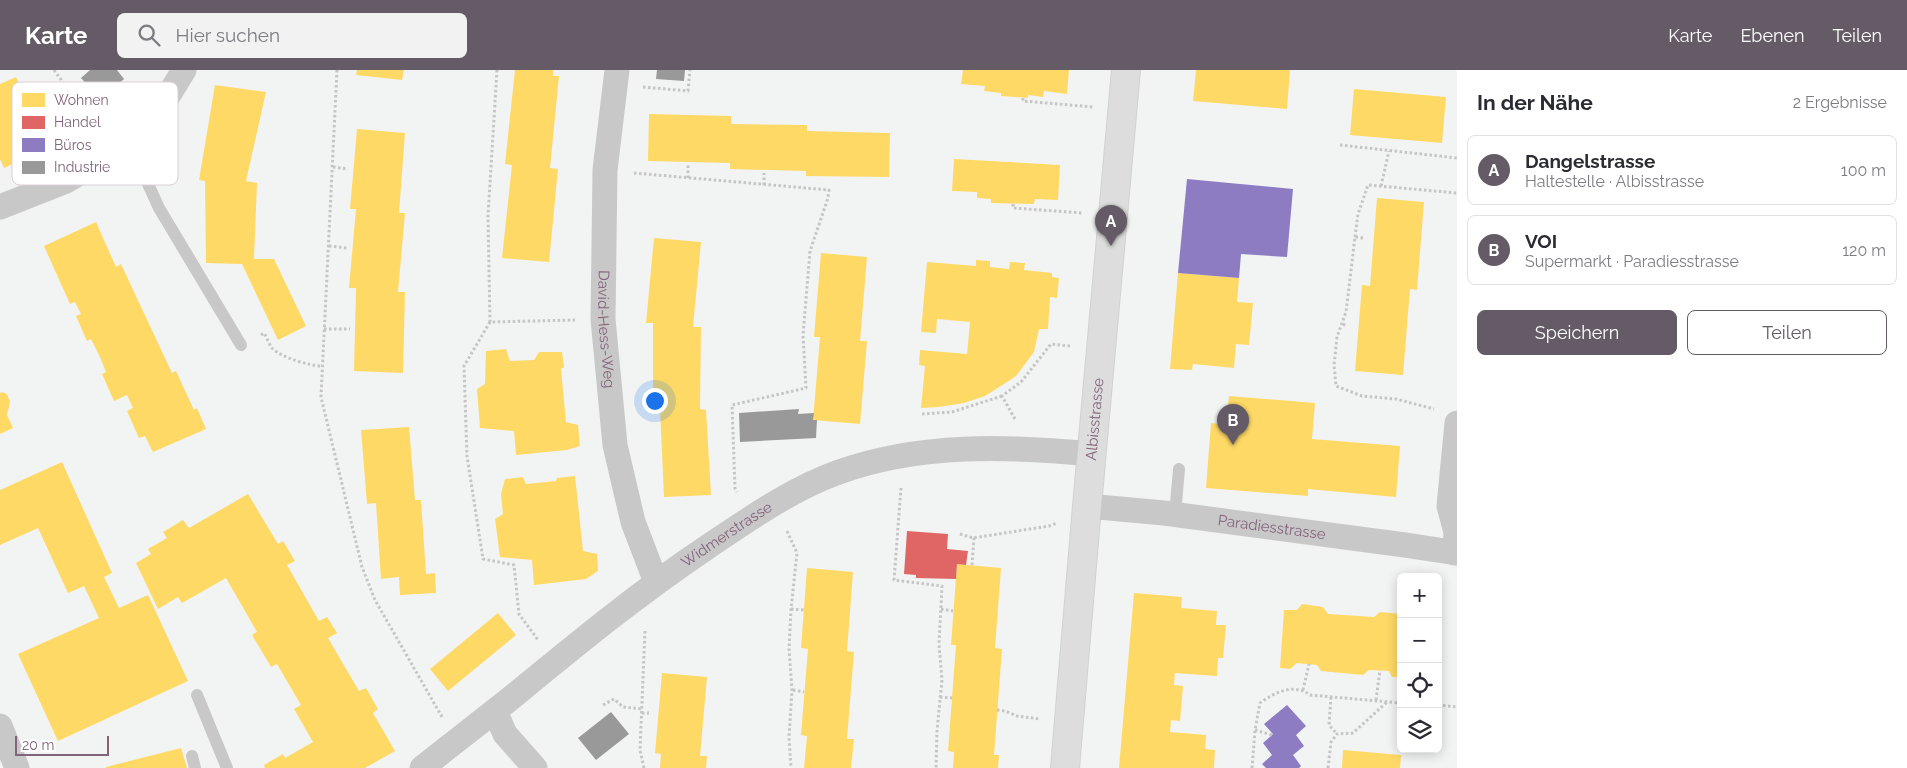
<!DOCTYPE html>
<html lang="de">
<meta charset="utf-8">
<style>
:root{--surface:#fff;--page:#f2f2f3;--text:#2b2b33;--muted:#7c7c81;--line:#e1e1e2;--accent:#645b66}
body{margin:0;font-family:Raleway,sans-serif;background:var(--page);color:var(--text)}
.controls{position:absolute;right:15px;bottom:15px;display:grid;overflow:hidden;border-radius:8px;box-shadow:0 2px 12px #0003}
.controls button{width:45px;height:45px;display:grid;place-items:center;padding:0;border:0;border-bottom:1px solid var(--line);background:var(--surface);color:var(--text);font:25px sans-serif}
.scale{position:absolute;left:15px;bottom:12px;width:94px;box-sizing:border-box;padding-left:5px;border:2px solid #82637a;border-top:0;font-size:14px;line-height:18px;white-space:nowrap;color:#82637a;-webkit-text-stroke:4px #fff;paint-order:stroke}
.you{position:absolute;left:654px;top:330px;width:18px;height:18px;margin:-12px;border:4px solid #fff;border-radius:50%;background:#1a73e8;box-shadow:0 0 0 8px #1a73e833}
.badge{display:grid;place-items:center;width:32px;height:32px;border-radius:50%;background:var(--accent);color:#fff;font-size:16px;font-weight:700}
.pin{position:absolute;translate:-50% -41px;filter:drop-shadow(0 1px 2px #0008)}
.pin::after{content:'';position:absolute;top:26px;width:18px;height:15px;background:inherit;clip-path:polygon(0 0,100% 0,50% 100%)}
.list{margin:0;padding:0;list-style:none}
h2{display:flex;justify-content:space-between;align-items:center;height:65px;margin:0;padding:0 20px;font-size:21px}
h2 small{font-size:16px;font-weight:400;color:var(--muted)}
.list li{display:grid;grid-template-columns:32px 1fr auto;gap:15px;align-items:center;box-sizing:border-box;height:70px;margin:0 10px 10px;padding:0 10px;border:1px solid var(--line);border-radius:8px}
.list b{display:block;font-size:19px;white-space:nowrap}
.list p{margin:0;font-size:16px;white-space:nowrap;color:var(--muted)}
.list em{font-size:16px;font-style:normal;color:var(--muted)}
.actions{display:flex;gap:10px;padding:15px 20px}
.actions a{flex:1;padding:11px 0;border:1px solid var(--accent);border-radius:8px;text-align:center;font-size:18px;color:var(--accent)}
.actions .main{background:var(--accent);color:#fff}
.icon{flex:none;width:28px;height:28px;fill:none;stroke:currentColor;stroke-width:2;stroke-linecap:round;stroke-linejoin:round}
.map{position:relative;flex:none;width:1457px;height:698px;overflow:hidden}
header{display:flex;align-items:center;gap:30px;box-sizing:border-box;height:70px;padding:0 25px;background:var(--accent);color:#fff}
header strong{font-size:24px}
nav{display:flex;gap:28px;margin-inline-start:auto;font-size:18px}
.search{width:350px;height:45px;background:var(--page);display:flex;align-items:center;gap:12px;box-sizing:border-box;padding:0 18px;border-radius:8px;color:var(--muted);font-size:19px}
main{display:flex}
aside{flex:1;background:var(--surface)}
.map>svg:first-child{display:block}
.homes{fill:#ffd966}
.shops{fill:#e06666}
.offices{fill:#8e7cc3}
.industry{fill:#999}
.lines{fill:none;stroke-linecap:round;stroke-linejoin:round}
.secondary-casing{stroke:#d2d1d2;stroke-width:30}
.path{stroke:#c6c4c6;stroke-width:3;stroke-dasharray:2.5 2.5;stroke-linecap:butt}
.lane{stroke:#c9c8c9;stroke-width:12}
.street{stroke:#c9c8c9;stroke-width:25}
.secondary{stroke:#ddddde;stroke-width:28}
.labels{text-anchor:middle;stroke-width:5;stroke-linejoin:round;paint-order:stroke}
.street-label{font-size:15px;fill:#82637a;stroke:#fff}
.key{fill:#fff;stroke:#dad0d7;stroke-width:1}
.key-label{font-size:14px;fill:#82637a}
</style>
<header>
<strong>Karte</strong>
<div class="search"><svg class="icon" aria-label="search" viewBox="0 0 24 24"><circle cx="10" cy="10" r="6"/><path d="M15 15l6 6"/></svg>Hier suchen</div>
<nav><a>Karte</a><a>Ebenen</a><a>Teilen</a></nav>
</header>
<main>
<div class="map">
<svg width="1457" height="698" viewBox="0 0 1457 698">
<rect width="100%" height="100%" fill="#f1f4f3"/>
<g class="homes">
<polygon points="357,0 404,0 402,10 356,5"/>
<polygon points="515,0 553,0 553,6 559,6 550,98 558,99 549,192 502,188 512,95 505,94"/>
<polygon points="963,0 1069,0 1067,24 1044,21 1043,27 1028,25 1028,28 1001,26 1001,23 984,21 985,16 961,14"/>
<polygon points="1196,0 1290,0 1287,39 1193,31"/>
<polygon points="16,7 48,78 4,98 0,89 0,14"/>
<polygon points="215,15 266,22 246,111 257,113 254,189 274,189 306,256 278,270 242,194 206,193 205,111 199,110"/>
<polygon points="1354,19 1446,27 1442,73 1350,65"/>
<polygon points="649,44 731,46 731,54 807,55 807,61 890,63 889,107 806,106 806,101 730,99 730,93 648,91"/>
<polygon points="357,59 405,63 399,143 405,143 398,222 405,222 403,303 354,301 356,218 349,218 356,139 350,139"/>
<polygon points="954,89 1060,95 1058,130 1035,129 1034,134 991,133 991,129 977,128 977,122 952,121"/>
<polygon points="1377,128 1424,132 1417,220 1410,219 1403,305 1355,301 1362,215 1370,216"/>
<polygon points="96,152 116,197 121,194 172,303 176,301 194,340 197,338 206,359 153,382 145,366 139,368 127,341 133,338 127,325 114,331 102,304 106,302 100,287 91,269 87,271 76,246 81,244 75,232 70,234 44,176"/>
<polygon points="654,168 701,172 693,257 701,257 700,339 706,340 711,425 664,427 660,339 653,339 653,253 646,253"/>
<polygon points="821,183 867,187 860,271 867,271 860,354 813,350 820,267 814,267"/>
<polygon points="976,190 990,191 990,197 1009,199 1010,192 1025,193 1024,200 1052,203 1052,207 1059,208 1057,228 1050,227 1048,259 1039,259 1034,282 1016,306 1004,314 985,326 964,333 939,337 921,338 925,296 919,295 920,280 967,284 970,252 937,249 936,263 921,262 927,192 976,196"/>
<polygon points="1178,203 1239,208 1237,232 1253,233 1249,275 1236,274 1234,298 1193,294 1192,300 1170,299"/>
<polygon points="506,279 510,291 534,290 539,282 562,282 564,297 561,299 566,352 578,355 580,376 567,380 516,385 514,361 480,358 477,319 485,314 486,281"/>
<polygon points="2,322 7,324 10,332 7,345 13,358 0,364 0,323"/>
<polygon points="1229,326 1315,333 1312,369 1400,376 1396,427 1308,419 1308,426 1206,418 1211,353 1226,355"/>
<polygon points="409,357 415,430 421,430 426,504 435,503 436,523 400,525 399,507 381,509 376,433 367,434 361,360"/>
<polygon points="62,392 112,503 104,507 119,538 148,525 188,611 58,671 18,584 99,548 84,516 68,523 38,458 0,475 0,420"/>
<polygon points="575,406 583,481 597,484 598,501 586,509 534,515 532,490 500,487 495,449 503,444 501,424 505,409 523,407 526,414 556,411 557,408"/>
<polygon points="248,424 278,474 283,471 295,491 287,495 319,551 327,547 337,563 328,568 359,621 366,618 378,639 373,643 395,681 365,698 265,698 264,695 283,684 285,688 313,672 294,639 301,635 277,594 271,597 252,565 257,562 226,508 182,533 178,527 158,539 136,493 151,484 148,479 167,468 163,462 183,450 189,458"/>
<polygon points="957,494 1001,498 995,578 1002,579 994,685 999,685 998,698 953,698 954,682 948,681 956,575 951,575"/>
<polygon points="807,498 853,502 847,581 854,582 847,669 854,669 851,698 804,698 807,666 801,665 808,579 801,578"/>
<polygon points="1134,523 1182,527 1181,538 1217,541 1216,555 1226,555 1223,588 1218,588 1217,606 1175,603 1174,615 1183,616 1180,651 1171,650 1170,662 1206,665 1205,679 1215,680 1214,698 1119,698"/>
<polygon points="1302,534 1323,537 1328,544 1374,547 1380,542 1401,544 1401,607 1392,607 1389,601 1369,600 1363,605 1321,601 1317,595 1297,593 1290,599 1280,598 1284,540 1297,540"/>
<polygon points="498,543 516,565 448,621 430,599"/>
<polygon points="662,603 707,607 700,686 707,686 706,698 660,698 661,684 655,683"/>
<polygon points="181,678 187,698 106,698 106,697"/>
<polygon points="1343,680 1401,685 1400,698 1342,698"/>
</g>
<polygon class="shops" points="907,461 948,464 947,479 968,481 966,495 957,494 956,509 916,508 916,505 904,504"/>
<g class="offices">
<polygon points="1187,109 1293,119 1287,187 1241,184 1239,208 1178,203"/>
<polygon points="1287,635 1306,656 1296,665 1304,676 1293,685 1301,696 1299,698 1266,698 1262,694 1272,685 1263,673 1273,664 1264,654"/>
</g>
<g class="industry">
<polygon points="90,0 117,0 124,9 100,30 81,8"/>
<polygon points="657,0 685,0 684,11 656,9"/>
<polygon points="799,339 798,344 814,343 813,350 817,350 816,368 740,372 739,343"/>
<polygon points="611,642 629,664 596,690 578,668"/>
</g>
<g class="lines">
<g class="secondary-casing">
<g id="secondary">
<path id="s4" d="M1065 698 1087 436 1126 0"/>
</g>
</g>
<g class="path">
<polyline points="54,0 70,22 93,63"/>
<polyline points="337,0 321,327 362,497 375,530 442,647"/>
<polyline points="497,0 488,146 490,252 575,250"/>
<polyline points="643,17 688,21 690,0"/>
<polyline points="1023,28 1023,31 1093,37"/>
<polyline points="1340,75 1457,88"/>
<polyline points="333,97 348,99"/>
<polyline points="634,103 829,120 828,128 810,181 803,265 806,318 732,335 735,418 737,422"/>
<polyline points="688,108 688,95"/>
<polyline points="764,115 764,103"/>
<polyline points="1381,116 1389,81"/>
<polyline points="1013,134 1013,138 1083,143"/>
<polyline points="1355,167 1358,144 1368,115 1457,123"/>
<polyline points="1363,168 1355,167 1346,242 1337,267 1334,295 1336,316 1362,326 1396,329 1434,339"/>
<polyline points="329,176 347,178"/>
<polyline points="490,252 464,296 467,386 483,489 514,495 519,544 538,570"/>
<polyline points="1343,254 1347,256"/>
<polyline points="324,259 350,259"/>
<path d="M261 265 264 263C267 268 269 274 272 278 280 287 310 296 322 296"/>
<polyline points="922,344 952,342 1002,326"/>
<polyline points="1015,349 1002,326 1021,312 1051,274 1071,276"/>
<polyline points="901,418 894,510 942,516 939,574 942,610 937,661 936,698"/>
<polyline points="787,461 797,483 791,539 789,579 792,620 789,667 791,698"/>
<polyline points="960,464 973,468 1049,456 1057,453"/>
<polyline points="972,495 974,467"/>
<polyline points="791,539 804,540"/>
<polyline points="941,539 953,541"/>
<polyline points="793,620 804,622"/>
<polyline points="1303,620 1309,594"/>
<polyline points="940,627 952,628"/>
<polyline points="1331,627 1329,655 1337,664"/>
<polyline points="1376,630 1380,600"/>
<polyline points="603,635 614,629 623,637 642,639"/>
<polyline points="1438,635 1457,637"/>
<polyline points="997,640 1005,641 1017,646 1040,649"/>
<polyline points="642,643 649,643"/>
<polyline points="1255,660 1272,665"/>
<polyline points="644,698 640,680 645,561"/>
<path d="M1252 698 1255 660 1260 633C1275 622 1294 613 1310 625L1401 633"/>
<polyline points="1328,698 1331,672 1337,664 1353,663 1387,632"/>
</g>
<g class="lane">
<polyline points="128,76 139,94 159,138 241,275"/>
<polyline points="1175,445 1179,399"/>
<polyline points="197,625 227,698"/>
<polyline points="192,686 195,698"/>
</g>
<g class="street">
<path id="s1" d="M617 0 605 100 603 249 615 375 633 452 656 512"/>
<polyline points="0,137 66,111 107,87 128,76 151,54 184,0"/>
<path id="s2" d="M1087 436 1164 443 1405 475 1457 483"/>
<polyline points="1455,483 1456,462 1449,436 1457,353"/>
<polyline points="495,641 505,664 535,698"/>
<polyline points="0,656 17,698"/>
<path id="s3" d="M422 698C453 673 485 649 516 624 578 573 639 523 706 478 748 450 791 419 839 402 920 373 1008 376 1092 384"/>
</g>
<use href="#secondary" class="secondary"/>
</g>
<g class="labels">
<g class="street-label">
<text dy="5" stroke="none"><textPath href="#s1" startOffset="260">David-Hess-Weg</textPath></text>
<text dy="5" stroke="none"><textPath href="#s4" startOffset="350">Albisstrasse</textPath></text>
<text dy="5" stroke="none"><textPath href="#s2" startOffset="186">Paradiesstrasse</textPath></text>
<text dy="5" stroke="none"><textPath href="#s3" startOffset="384">Widmerstrasse</textPath></text>
</g>
</g>
<rect x="12" y="12" width="166" height="103" rx="8" class="key"/>
<rect x="22" y="23" width="23" height="14" fill="#ffd966"/>
<rect x="22" y="46" width="23" height="13" fill="#e06666"/>
<rect x="22" y="68" width="23" height="14" fill="#8e7cc3"/>
<rect x="22" y="91" width="23" height="13" fill="#999"/>
<g class="key-label">
<text x="54" y="35">Wohnen</text>
<text x="54" y="57">Handel</text>
<text x="54" y="80">Büros</text>
<text x="54" y="102">Industrie</text>
</g>
</svg>
<div class="controls">
<button>+</button>
<button>−</button>
<button><svg class="icon" aria-label="locate" viewBox="0 0 24 24"><circle cx="12" cy="12" r="6"/><path d="M12 2v4M12 18v4M2 12h4M18 12h4"/></svg></button>
<button><svg class="icon" aria-label="layers" viewBox="0 0 24 24"><path d="M12 4l9 5-9 5-9-5zM3 14l9 5 9-5"/></svg></button>
</div>
<div class="scale">20 m</div>
<div class="you"></div>
<div class="pin badge" style="left:1111px;top:176px">A</div>
<div class="pin badge" style="left:1233px;top:375px">B</div>
</div>
<aside>
<h2>In der Nähe<small>2 Ergebnisse</small></h2>
<ul class="list">
<li><span class="badge">A</span><div><b>Dangelstrasse</b><p>Haltestelle · Albisstrasse</p></div><em>100 m</em></li>
<li><span class="badge">B</span><div><b>VOI</b><p>Supermarkt · Paradiesstrasse</p></div><em>120 m</em></li>
</ul>
<div class="actions"><a class="main">Speichern</a><a>Teilen</a></div>
</aside>
</main>
